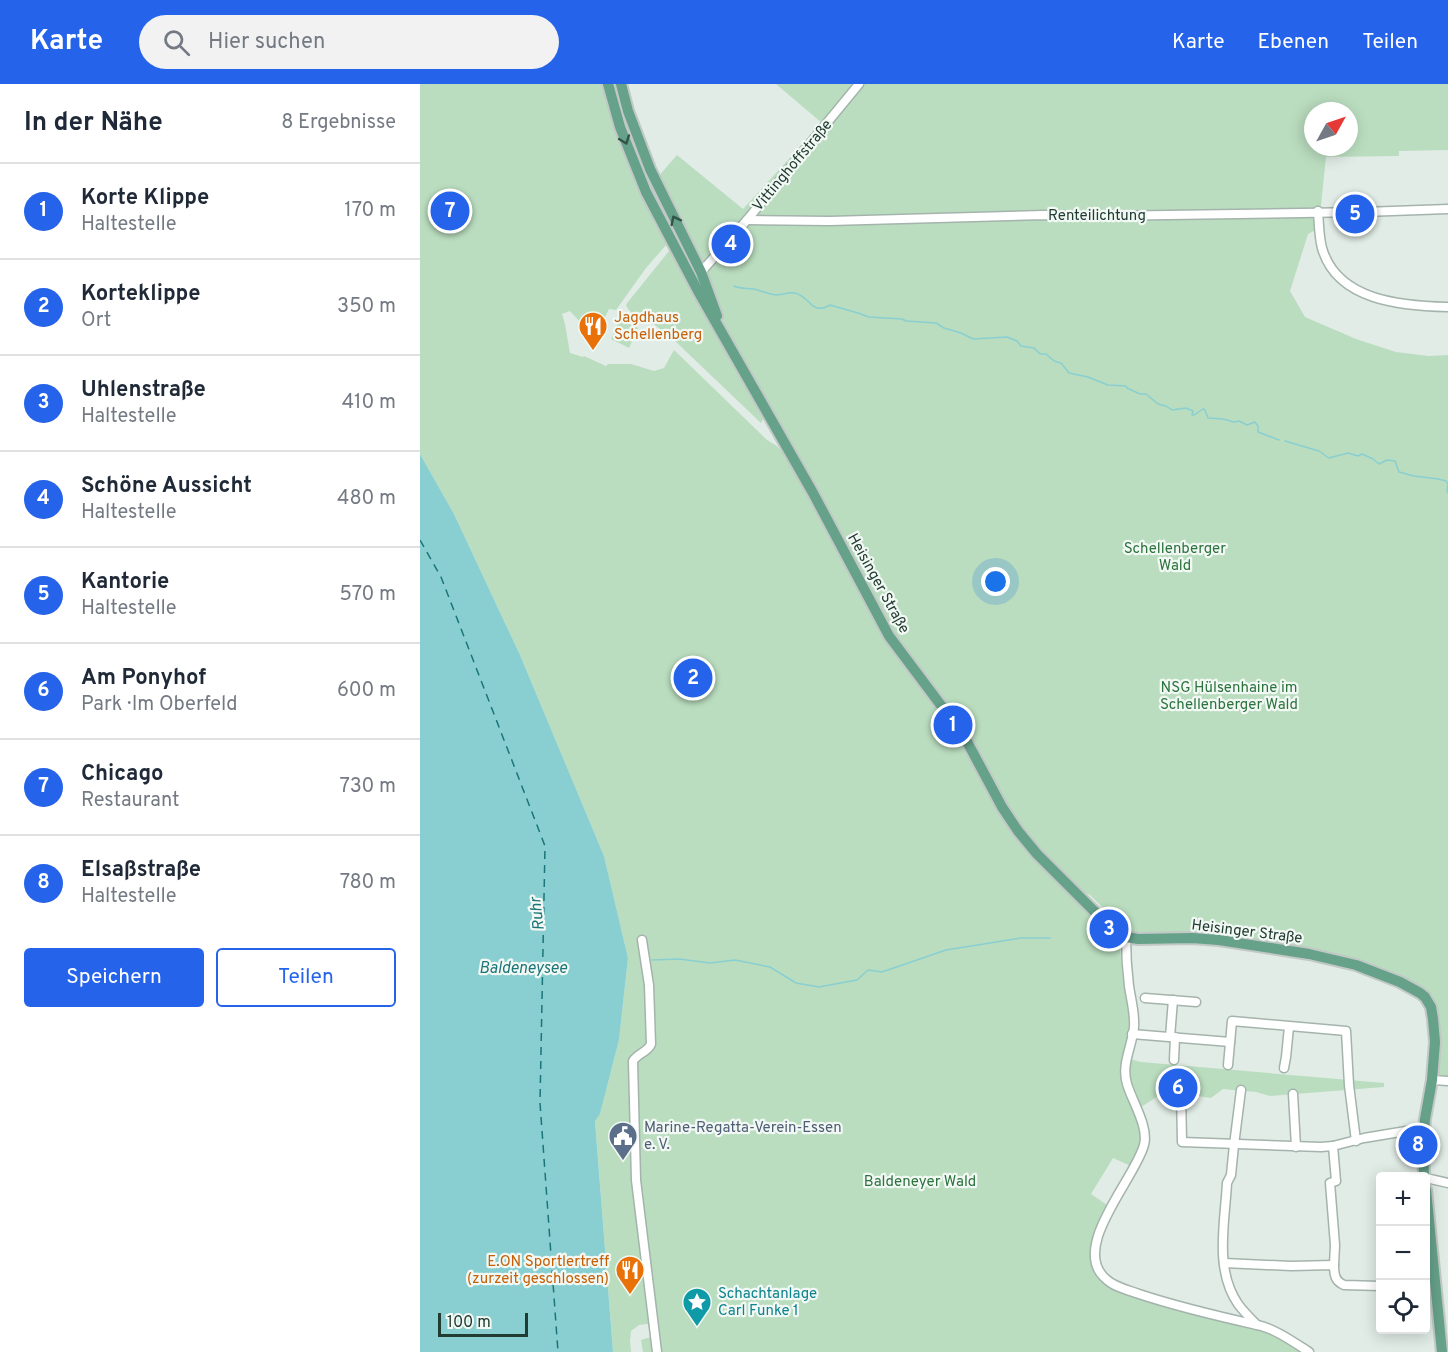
<!DOCTYPE html>
<html lang="de">
<meta charset="utf-8">
<style>
:root{--surface:#fff;--page:#f2f2f3;--text:#1f2937;--muted:#747a83;--line:#e0e1e3;--accent:#2563eb}
body{margin:0;font-family:Overpass,sans-serif;background:var(--page);color:var(--text)}
.controls{position:absolute;right:18px;bottom:18px;display:grid;overflow:hidden;border-radius:6px;box-shadow:0 3px 15px #0003}
.controls button{width:54px;height:54px;display:grid;place-items:center;padding:0;border:0;border-bottom:2px solid var(--line);background:var(--surface);color:var(--text);font:30px sans-serif}
.compass{position:absolute;left:884px;top:18px;width:54px;height:54px;border-radius:50%;background:var(--surface);box-shadow:0 3px 15px #0003;rotate:50deg}
.scale{position:absolute;left:18px;bottom:15px;width:90px;box-sizing:border-box;padding-left:6px;border:3px solid #213c32;border-top:0;font-size:16px;line-height:21px;white-space:nowrap;color:#213c32;-webkit-text-stroke:4px #f2f8f4;paint-order:stroke}
.you{position:absolute;left:576px;top:498px;width:21px;height:21px;margin:-15px;border:4px solid #fff;border-radius:50%;background:#1a73e8;box-shadow:0 0 0 9px #1a73e833}
.badge{display:grid;place-items:center;width:39px;height:39px;border-radius:50%;background:var(--accent);color:#fff;font-size:20px;font-weight:700}
.pin{position:absolute;translate:-50% -50%;border:3px solid #fff;box-shadow:0 2px 6px #0006}
.list{margin:0;padding:0;list-style:none}
h2{display:flex;justify-content:space-between;align-items:center;height:78px;margin:0;padding:0 24px;font-size:26px}
h2 small{font-size:20px;font-weight:400;color:var(--muted)}
.list li{display:grid;grid-template-columns:39px 1fr auto;gap:18px;align-items:center;box-sizing:border-box;height:96px;padding:0 24px;border-top:2px solid var(--line)}
.list b{display:block;font-size:22px;white-space:nowrap}
.list p{margin:0;font-size:20px;white-space:nowrap;color:var(--muted)}
.list em{font-size:20px;font-style:normal;color:var(--muted)}
.actions{display:flex;gap:12px;padding:18px 24px}
.actions a{flex:1;padding:14px 0;border:2px solid var(--accent);border-radius:6px;text-align:center;font-size:21px;color:var(--accent)}
.actions .main{background:var(--accent);color:#fff}
.icon{flex:none;width:33px;height:33px;fill:none;stroke:currentColor;stroke-width:2;stroke-linecap:round;stroke-linejoin:round}
.map{position:relative;flex:none;width:1028px;height:1268px;overflow:hidden}
header{display:flex;align-items:center;gap:36px;box-sizing:border-box;height:84px;padding:0 30px;background:var(--accent);color:#fff}
header strong{font-size:28px}
nav{display:flex;gap:33px;margin-inline-start:auto;font-size:21px}
.search{width:420px;height:54px;background:var(--page);display:flex;align-items:center;gap:15px;box-sizing:border-box;padding:0 21px;border-radius:33px;color:var(--muted);font-size:22px}
main{display:flex}
aside{flex:1;background:var(--surface)}
.map>svg:first-child{display:block}
.green{fill:#baddbf;fill-rule:evenodd}
.water{fill:#89cfd1}
.lines{fill:none;stroke-linecap:round;stroke-linejoin:round}
.stream{stroke:#89cfd1;stroke-width:1.5}
.ferry{stroke:#1c7578;stroke-width:1.5;stroke-dasharray:8 6;stroke-linecap:butt}
.minor-casing{stroke:#a4b4ac;stroke-width:11}
.major-casing{stroke:#c1c8c6;stroke-width:14}
.minor{stroke:#fff;stroke-width:8}
.major{stroke:#66a18a;stroke-width:10}
.oneway{stroke:#325548}
.labels{text-anchor:middle;stroke-width:4.5;stroke-linejoin:round;paint-order:stroke}
.street-label{font-size:15px;fill:#213c32;stroke:#f2f8f4}
.food-label{font-size:15px;fill:#c56008;stroke:#f2f8f4;text-anchor:start}
.park-label{font-size:15px;fill:#2c733e;stroke:#f2f8f4}
.service-label{font-size:15px;fill:#4e5e75;stroke:#f2f8f4;text-anchor:start}
.culture-label{font-size:15px;fill:#0d838f;stroke:#f2f8f4;text-anchor:start}
.water-label{font-size:16px;font-style:italic;fill:#1c7578;stroke:#f2f8f4}
</style>
<header>
<strong>Karte</strong>
<div class="search"><svg class="icon" aria-label="search" viewBox="0 0 24 24"><circle cx="10" cy="10" r="6"/><path d="M15 15l6 6"/></svg>Hier suchen</div>
<nav><a>Karte</a><a>Ebenen</a><a>Teilen</a></nav>
</header>
<main>
<aside>
<h2>In der Nähe<small>8 Ergebnisse</small></h2>
<ul class="list">
<li><span class="badge">1</span><div><b>Korte Klippe</b><p>Haltestelle</p></div><em>170 m</em></li>
<li><span class="badge">2</span><div><b>Korteklippe</b><p>Ort</p></div><em>350 m</em></li>
<li><span class="badge">3</span><div><b>Uhlenstraße</b><p>Haltestelle</p></div><em>410 m</em></li>
<li><span class="badge">4</span><div><b>Schöne Aussicht</b><p>Haltestelle</p></div><em>480 m</em></li>
<li><span class="badge">5</span><div><b>Kantorie</b><p>Haltestelle</p></div><em>570 m</em></li>
<li><span class="badge">6</span><div><b>Am Ponyhof</b><p>Park · Im Oberfeld</p></div><em>600 m</em></li>
<li><span class="badge">7</span><div><b>Chicago</b><p>Restaurant</p></div><em>730 m</em></li>
<li><span class="badge">8</span><div><b>Elsaßstraße</b><p>Haltestelle</p></div><em>780 m</em></li>
</ul>
<div class="actions"><a class="main">Speichern</a><a>Teilen</a></div>
</aside>
<div class="map">
<svg width="1028" height="1268" viewBox="0 0 1028 1268">
<rect width="100%" height="100%" fill="#e1ece6"/>
<g class="green">
<polygon points="0,0 185,0 248,157 247,160 226,184 196,226 189,225 178,248 161,239 150,227 142,230 145,240 150,269 163,273 164,272 186,282 188,280 211,280 234,287 244,284 254,266 347,356 357,362 365,371 387,409 393,424 399,430 415,459 543,656 579,725 678,840 698,855 700,864 704,902 711,932 710,949 703,974 723,1055 711,1082 693,1074 671,1110 690,1123 674,1163 687,1198 837,1242 887,1268 223,1268 221,1256 231,1253 228,1240 219,1241 211,1247 210,1257 211,1268 193,1268 175,1036 180,1030 199,956 208,874 184,772 100,571 34,430 0,370"/>
<polygon points="190,0 198,0 273,182 271,186 217,81"/>
<path d="M356 0H1028V66L979 67V72L906 73 901 121 896 134 894 147 888 150 870 207 885 233 936 255 976 268 1009 272 1028 271V996L1013 995 1010 919 940 881 712 849 701 842 670 811 657 806 600 747 470 547 310 255 290 203 287 194 288 189 279 173 237 94 257 71 323 125 402 39ZM893 27H929V63H893Z"/>
<polygon points="249,167 252,167 343,335 341,339 254,256 223,232 215,228 212,229 208,225 206,221 208,218"/>
<polygon points="200,235 218,244 209,264 191,255"/>
<polygon points="710,975 721,978 964,999 964,1003 850,1012 836,1008 803,1005 791,1014 746,1007 721,1023 710,994"/>
</g>
<polygon class="water" points="0,370 34,430 100,571 184,772 208,874 199,956 180,1030 175,1037 193,1268 0,1268"/>
<g class="lines">
<g class="stream">
<path d="M314 202C321 205 326 204 333 205 340 206 348 210 356 211 362 211 368 208 375 209 391 213 391 232 410 221L438 229 449 233 482 235 486 237 516 239 524 244 541 249 553 255 587 253 597 257 601 262 614 264 620 270H626L634 277 641 279 649 289 668 293 688 301 706 302 707 304 720 310H726L738 320 746 322 752 326 766 324 773 327 772 331H774L783 325 785 326 788 334 803 335 814 338 819 337 827 341 835 338 838 342V348L859 356"/>
<path d="M865 357 899 367 909 374 928 369 938 372 942 370 953 375 959 380 967 376 975 377 979 388C984 389 989 391 994 392 1005 394 1016 393 1026 397L1028 400 1027 407 1028 409"/>
<polyline points="232,876 259,875 290,879 315,876 350,883 376,899 399,903 437,896 448,886 462,888 526,866 601,854 630,854"/>
</g>
<polyline class="ferry" points="0,456 21,493 125,762 120,1019 138,1268"/>
<g class="minor-casing">
<g id="minor">
<path d="M898 127C899 140 899 153 902 164 917 217 982 222 1028 223"/>
<polyline points="327,136 410,137 624,131 679,132 944,128 1028,125"/>
<polyline points="281,188 327,136 439,0"/>
<path d="M706 853C706 869 707 886 709 902 711 916 715 929 714 943 712 963 701 980 707 1000 712 1017 729 1043 724 1061 715 1095 649 1164 686 1195 694 1203 708 1206 719 1210 758 1223 797 1232 837 1241 854 1244 875 1259 889 1268"/>
<path d="M222 856 229 901 231 960C228 968 218 969 213 977L216 1096 237 1268"/>
<polyline points="725,914 776,918"/>
<polyline points="712,950 810,958"/>
<polyline points="750,953 753,916"/>
<polyline points="754,976 755,953"/>
<polyline points="808,981 812,937 926,947 929,1001 936,1057"/>
<polyline points="864,984 866,973 869,943"/>
<polyline points="1012,996 1028,997"/>
<path d="M821 1006 814 1061 811 1091 807 1099C805 1138 794 1185 818 1220 823 1227 830 1234 837 1241"/>
<polyline points="761,1009 762,1058 901,1063 913,1062 944,1054 1004,1044"/>
<polyline points="873,1010 876,1063"/>
<polyline points="913,1062 916,1097 910,1099 915,1161 914,1181"/>
<polyline points="1006,1094 1028,1099"/>
<path d="M804 1179 871 1182 914 1181C914 1191 915 1197 924 1201L960 1202"/>
</g>
</g>
<g class="major-casing">
<g id="major">
<polyline points="188,0 200,43 226,108 278,207 393,409 469,552 544,652 582,723 598,747 617,770 674,827 691,842 706,853 718,855 772,854 799,856 889,870 936,881 980,898 1000,909 1005,913 1011,923 1013,935 1015,958 1012,996 1005,1035 1003,1060 1004,1092"/>
<polyline points="201,0 208,27 230,85 281,188 297,232"/>
<polyline points="1006,1106 1022,1268"/>
</g>
</g>
<use href="#minor" class="minor"/>
<use href="#major" class="major"/>
</g>
<defs><path id="oneway-chevron" d="M-2-3.5L2.5 0L-2 3.5" fill="none" stroke-width="1.6" stroke-linecap="round" stroke-linejoin="round" transform="scale(1.5)"/></defs>
<g class="oneway">
<use href="#oneway-chevron" transform="translate(205 56) rotate(70)"/>
<use href="#oneway-chevron" transform="translate(255 136) rotate(-117)"/>
</g>
<defs>
<g id="restaurant-pin" transform="scale(1.5)"><path d="M0 17L-7.5 6A9.5 9.5 0 1 1 7.5 6Z" fill="#e8710a" stroke="#f2f8f4"/><path d="M-5-6h1v4h1v-4h1v4h1v-4h1v5L-1.5 .5V6h-2V.5L-5-1ZM5-6V6H3V1.5H1.5Q1.5-4 5-6Z" fill="#fff"/></g>
<g id="civic-pin" transform="scale(1.5)"><path d="M0 17L-7.5 6A9.5 9.5 0 1 1 7.5 6Z" fill="#5c6f8a" stroke="#f2f8f4"/><path d="M-.6-6.5H3V-4.5H.6V-3L4-1V1h2V6H-6V1h2V-1L-.6-3ZM-1.2 2.5V6h2.4V2.5Z" fill="#fff"/></g>
<g id="sight-pin" transform="scale(1.5)"><path d="M0 17L-7.5 6A9.5 9.5 0 1 1 7.5 6Z" fill="#0f9aa8" stroke="#f2f8f4"/><path d="M0-6L1.8-2.2L6-1.7L2.9 1.2L3.7 5.4L0 3.3L-3.7 5.4L-2.9 1.2L-6-1.7L-1.8-2.2Z" fill="#fff"/></g>
</defs>
<g fill-rule="evenodd">
<use href="#restaurant-pin" x="173" y="242"/>
<use href="#civic-pin" x="203" y="1052"/>
<use href="#restaurant-pin" x="210" y="1186"/>
<use href="#sight-pin" x="277" y="1218"/>
</g>
<g class="labels">
<g class="street-label">
<text transform="translate(372 81) rotate(-50)" y="5">Vittinghoffstraße</text>
<text x="677" y="136">Renteilichtung</text>
<text transform="translate(459 499) rotate(61)" y="5">Heisinger Straße</text>
<text transform="translate(827 847) rotate(7)" y="5">Heisinger Straße</text>
</g>
<g class="food-label">
<text x="194" y="238">Jagdhaus<tspan x="194" dy="17">Schellenberg</tspan></text>
<text x="189" y="1182" text-anchor="end">E.ON Sportlertreff<tspan x="189" dy="17">(zurzeit geschlossen)</tspan></text>
</g>
<g class="park-label">
<text x="755" y="469">Schellenberger<tspan x="755" dy="17">Wald</tspan></text>
<text x="809" y="608">NSG Hülsenhaine im<tspan x="809" dy="17">Schellenberger Wald</tspan></text>
<text x="500" y="1102">Baldeneyer Wald</text>
</g>
<g class="service-label">
<text x="224" y="1048">Marine-Regatta-Verein-Essen<tspan x="224" dy="17">e. V.</tspan></text>
</g>
<g class="culture-label">
<text x="298" y="1214">Schachtanlage<tspan x="298" dy="17">Carl Funke 1</tspan></text>
</g>
<g class="water-label">
<text transform="translate(116 830) rotate(-97)" y="6">Ruhr</text>
<text x="103" y="889">Baldeneysee</text>
</g>
</g>
</svg>
<div class="controls">
<button>+</button>
<button>−</button>
<button><svg class="icon" aria-label="locate" viewBox="0 0 24 24"><circle cx="12" cy="12" r="6"/><path d="M12 2v4M12 18v4M2 12h4M18 12h4"/></svg></button>
</div>
<svg class="compass" viewBox="-18 -18 36 36"><path d="M0-13l5 13h-10z" fill="#e53935"/><path d="M0 13l5-13h-10z" fill="#747a83"/></svg>
<div class="scale">100 m</div>
<div class="you"></div>
<div class="pin badge" style="left:533px;top:641px">1</div>
<div class="pin badge" style="left:273px;top:594px">2</div>
<div class="pin badge" style="left:689px;top:845px">3</div>
<div class="pin badge" style="left:311px;top:160px">4</div>
<div class="pin badge" style="left:935px;top:130px">5</div>
<div class="pin badge" style="left:758px;top:1004px">6</div>
<div class="pin badge" style="left:30px;top:127px">7</div>
<div class="pin badge" style="left:998px;top:1061px">8</div>
</div>
</main>
